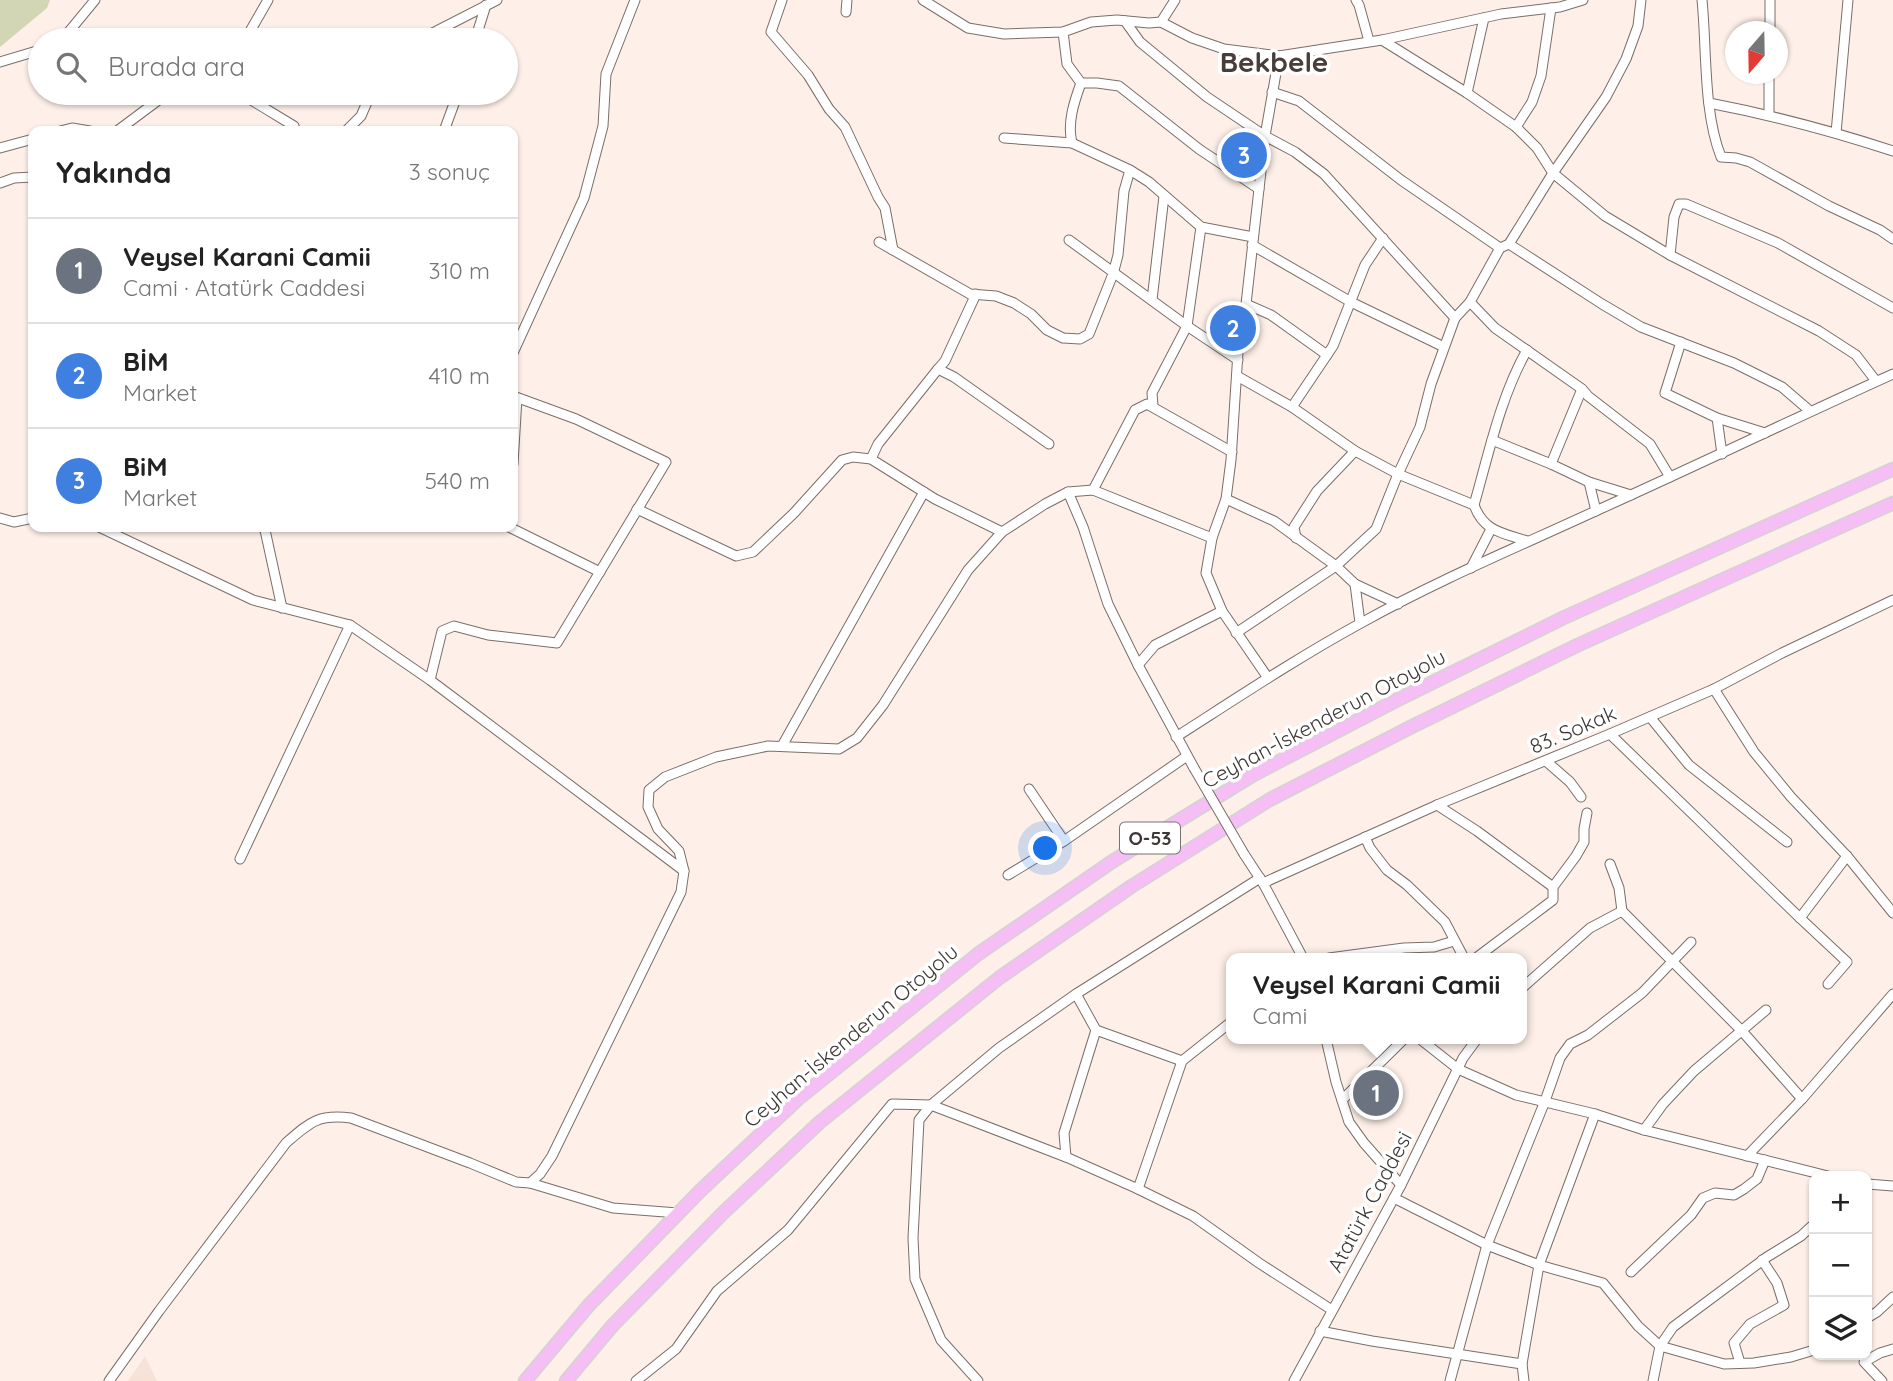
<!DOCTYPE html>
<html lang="tr">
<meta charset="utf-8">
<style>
:root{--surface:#fff;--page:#f6f6f6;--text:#222;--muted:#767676;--line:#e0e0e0;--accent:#4d6ce0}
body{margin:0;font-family:Quicksand,sans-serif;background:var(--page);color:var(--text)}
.controls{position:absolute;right:21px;bottom:21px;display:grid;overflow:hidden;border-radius:14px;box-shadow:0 2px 5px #0004}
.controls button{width:63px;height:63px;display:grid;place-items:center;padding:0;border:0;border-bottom:2px solid var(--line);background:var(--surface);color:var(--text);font:35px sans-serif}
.compass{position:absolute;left:1725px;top:21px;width:63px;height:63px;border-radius:50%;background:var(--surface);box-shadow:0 2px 5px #0004;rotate:200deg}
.you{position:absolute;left:1046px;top:849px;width:24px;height:24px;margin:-18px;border:5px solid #fff;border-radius:50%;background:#1a73e8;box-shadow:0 0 0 10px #1a73e833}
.badge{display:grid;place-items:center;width:46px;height:46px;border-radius:50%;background:var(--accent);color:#fff;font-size:23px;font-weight:700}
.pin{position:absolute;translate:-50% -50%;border:4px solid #fff;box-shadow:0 2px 7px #0006}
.popup{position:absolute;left:1226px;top:953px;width:301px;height:91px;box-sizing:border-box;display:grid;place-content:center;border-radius:14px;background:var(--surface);filter:drop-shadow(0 2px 5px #0005);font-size:23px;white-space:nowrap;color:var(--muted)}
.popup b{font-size:26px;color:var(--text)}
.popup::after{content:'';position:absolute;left:50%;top:100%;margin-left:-14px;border:14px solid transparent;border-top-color:var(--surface)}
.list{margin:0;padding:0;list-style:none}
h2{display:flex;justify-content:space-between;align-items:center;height:91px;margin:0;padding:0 28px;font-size:30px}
h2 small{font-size:23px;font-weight:400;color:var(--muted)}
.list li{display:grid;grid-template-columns:46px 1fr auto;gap:21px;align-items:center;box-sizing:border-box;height:105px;padding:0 28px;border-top:2px solid var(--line)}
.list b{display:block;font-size:26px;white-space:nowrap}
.list p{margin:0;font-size:23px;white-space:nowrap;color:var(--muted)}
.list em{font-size:23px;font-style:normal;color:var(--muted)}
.icon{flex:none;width:38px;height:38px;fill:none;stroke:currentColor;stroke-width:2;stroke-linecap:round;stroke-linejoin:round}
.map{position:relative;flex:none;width:1893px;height:1381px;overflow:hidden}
.search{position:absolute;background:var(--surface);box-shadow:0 2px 5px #0004;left:28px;top:28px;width:490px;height:77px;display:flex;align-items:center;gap:18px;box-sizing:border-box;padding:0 24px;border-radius:38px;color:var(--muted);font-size:26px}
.panel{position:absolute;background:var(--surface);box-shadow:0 2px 5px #0004;left:28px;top:126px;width:490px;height:406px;border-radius:14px}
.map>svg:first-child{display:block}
.built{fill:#f7e2d8}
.green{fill:#d2d6b5}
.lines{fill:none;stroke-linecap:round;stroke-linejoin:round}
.minor-casing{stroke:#7b6e69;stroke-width:11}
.highway-casing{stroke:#d4d3d3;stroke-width:15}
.minor{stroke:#fff;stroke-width:9}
.highway{stroke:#f5bef5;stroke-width:12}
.minor-bridge-casing{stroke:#7b6e69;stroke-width:11;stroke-linecap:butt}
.minor-bridge{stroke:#fff;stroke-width:9}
.labels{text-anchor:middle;stroke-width:7;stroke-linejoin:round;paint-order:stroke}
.shield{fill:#fff;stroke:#777372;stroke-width:2}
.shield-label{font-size:19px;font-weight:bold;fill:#3d3735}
.street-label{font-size:21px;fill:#3d3735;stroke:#fff}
.district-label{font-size:28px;font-weight:bold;fill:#483d38;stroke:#fff}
</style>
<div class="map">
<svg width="1893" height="1381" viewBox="0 0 1893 1381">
<rect width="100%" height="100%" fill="#fef0e9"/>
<polygon class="built" points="145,1356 157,1381 128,1381"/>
<polygon class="green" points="0,0 50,0 47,8 0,47"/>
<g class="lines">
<g class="minor-casing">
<g id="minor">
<polyline points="782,0 771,32 808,75 829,109 845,127 878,197 885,208 893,250"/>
<polyline points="923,0 968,28 1004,34 1063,32 1091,22 1117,20 1149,23 1161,22 1192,38 1224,49 1279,56 1382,40 1501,14 1560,7 1583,0"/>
<polyline points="1356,0 1359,5 1369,41"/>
<path d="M1702 0C1707 50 1703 111 1721 157L1736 158 1750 162 1829 206 1880 230 1893 239"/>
<polyline points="846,12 847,0"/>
<polyline points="1125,21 1140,42 1207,97 1265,136 1295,152 1324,174 1455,318"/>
<polyline points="1161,22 1175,0"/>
<path d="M1063 32 1067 64 1081 83C1074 102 1067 123 1072 143"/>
<polyline points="1770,32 1770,0"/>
<polyline points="62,40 95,0"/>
<polyline points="245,40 268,0"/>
<polyline points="419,40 497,0"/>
<polyline points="475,40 486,5"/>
<polyline points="1382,40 1467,93 1516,127 1537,148 1553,173 1605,216 1670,255 1819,331 1856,355 1876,381"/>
<polyline points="0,62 40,50"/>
<polyline points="1081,83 1097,83 1119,86 1199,149 1259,189"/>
<polyline points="1272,92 1299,101 1401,180 1500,248"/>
<polyline points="245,93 248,98 294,126 292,131"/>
<polyline points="1467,93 1484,18"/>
<path d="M1709 103C1772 115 1832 131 1893 151"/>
<polyline points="1769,114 1769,74"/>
<polyline points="1516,127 1532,102 1541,76 1551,8"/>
<polyline points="60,131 72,128 90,131"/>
<polyline points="117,131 164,96 172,93"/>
<polyline points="346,131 361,116 371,93"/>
<polyline points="444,131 458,93"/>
<polyline points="1836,133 1848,0"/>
<polyline points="1004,138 1072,143 1130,170 1149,182 1201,227 1253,237"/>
<polyline points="0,148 33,139"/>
<polyline points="0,183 14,178 33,177"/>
<polyline points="1069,240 1187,326 1238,360"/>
<polyline points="879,242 970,294 996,296 1014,303 1031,314 1047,330 1063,338 1080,339 1089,334 1113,274 1118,255 1124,191 1130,170"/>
<polyline points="1509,244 1602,304 1641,327 1734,363 1782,387 1810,411"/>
<polyline points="1252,245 1351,302 1444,347"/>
<polyline points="1670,255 1674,217 1679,204 1686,204 1778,243 1893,308"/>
<polyline points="1152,300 1164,196"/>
<polyline points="1470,302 1495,328 1582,389 1588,396 1650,444 1670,477"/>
<polyline points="1246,304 1271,315 1327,355"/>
<polyline points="1681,342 1665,393 1717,418 1765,433"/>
<polyline points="513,353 584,198 603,126 606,74 635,0"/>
<polyline points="938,369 945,361 976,294"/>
<path d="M1237 376 1292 407 1355 451 1398 474 1474 505C1484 532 1503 533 1527 541"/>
<polyline points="1153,406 1152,393 1187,326 1201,227"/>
<polyline points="1292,407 1333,346 1365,265 1383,238"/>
<polyline points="1717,418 1722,454"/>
<polyline points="1492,440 1551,464 1589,482 1631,495"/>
<polyline points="871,459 878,444 938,369 954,377 1049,444"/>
<polyline points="513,464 517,398"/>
<polyline points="1551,464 1582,389"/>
<polyline points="1589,482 1596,511"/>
<polyline points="1093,490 1135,410 1147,404 1232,452"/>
<polyline points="1068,492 1083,527 1108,604 1138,665 1194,768"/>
<polyline points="1226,499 1274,521 1336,566 1355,584 1398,604"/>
<path d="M1474 505C1489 453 1500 398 1527 350"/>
<polyline points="637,509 736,556 753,552 794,513 842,460 853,457 871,459 935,499 1002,532"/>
<polyline points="0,518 14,522 33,518"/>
<polyline points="99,527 253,600 350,625 430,680 684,871"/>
<polyline points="262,527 265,530 282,608"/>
<polyline points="509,527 600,572"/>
<polyline points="1296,538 1294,527 1317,491 1355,451"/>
<polyline points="1471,568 1491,529"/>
<polyline points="1355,584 1360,623"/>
<polyline points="1236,633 1336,566 1376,529 1398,474 1420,427 1431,384 1455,318 1470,302 1500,248 1509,244 1553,173 1606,97 1626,59 1638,26 1641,0"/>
<polyline points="1138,665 1155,645 1222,611"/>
<polyline points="1268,678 1222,611 1206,573 1212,538 1226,499 1231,460 1238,352 1246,304 1265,136 1279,56"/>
<polyline points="430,680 442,631 454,626 488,635 557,643 666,462 576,419 513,396"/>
<polyline points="1714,689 1754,752 1791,797 1847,856 1893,913"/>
<polyline points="1650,717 1689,765 1787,842"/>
<polyline points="1610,734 1800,918 1847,856"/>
<path d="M1176 737C1237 698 1297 658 1361 623 1438 580 1520 546 1600 509 1698 465 1795 418 1893 374"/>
<polyline points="782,746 924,492"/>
<polyline points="1546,761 1570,782 1581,797"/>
<polyline points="1029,789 1064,841"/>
<polyline points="1437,805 1477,831 1553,887"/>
<polyline points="1365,837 1370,848 1387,870 1407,885 1445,922 1464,958"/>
<polyline points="1244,854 1263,883 1303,958"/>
<polyline points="240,859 350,625"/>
<polyline points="1610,864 1619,888 1622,911 1742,1031 1802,1099"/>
<polyline points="1008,875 1064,841 1187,756"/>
<polyline points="1263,883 1437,805 1610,734 1714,689 1782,653 1893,600"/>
<polyline points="1800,918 1847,962 1828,984"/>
<polyline points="1329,958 1404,948 1434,947 1454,941"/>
<polyline points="1476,958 1553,900 1553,887 1576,856 1584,842 1584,829 1587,813"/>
<polyline points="1521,989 1590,928 1622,911"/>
<polyline points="1076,994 1096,1030 1182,1061"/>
<polyline points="1326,1039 1336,1082 1349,1122 1364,1143 1401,1185"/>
<polyline points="1420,1039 1458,1069 1516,1095 1595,1114 1644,1130 1828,1176"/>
<polyline points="1342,1100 1404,1039"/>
<polyline points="1644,1130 1663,1104 1694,1071 1766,1010"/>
<polyline points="1747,1156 1802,1099 1893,994"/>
<polyline points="1066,1157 1064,1133 1096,1030"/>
<polyline points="530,1183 613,1208 678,1213"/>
<polyline points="1867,1184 1893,1186"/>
<polyline points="1138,1189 1182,1061 1231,1022"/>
<polyline points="1394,1198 1487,1245 1539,1265 1603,1283 1638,1326 1660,1346 1724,1364 1754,1363 1791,1357 1814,1350"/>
<polyline points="1631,1272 1691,1215 1703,1198 1715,1193 1734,1195 1744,1189 1757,1179 1765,1160"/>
<polyline points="1867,1318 1877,1312 1893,1297"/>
<polyline points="1320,1331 1372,1341 1522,1364"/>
<polyline points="1740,1363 1734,1343 1750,1324 1784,1305 1777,1283 1762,1260"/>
<path d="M109 1381 159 1311 286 1143C310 1122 318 1114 351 1118L470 1163 516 1182 530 1183 540 1174 552 1156 681 892 684 871 679 851 658 829 648 807 649 790 665 777 716 757 768 746 839 749 857 738 883 705 968 570 1002 532 1045 504 1068 492 1093 490 1212 538"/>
<polyline points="636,1381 676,1349 717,1291 788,1230 892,1104 931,1105 1066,1157 1138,1189 1193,1216 1259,1263 1332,1310"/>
<polyline points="978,1381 941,1340 915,1279 913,1238 919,1120 931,1105 999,1048 1076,994 1260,878"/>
<polyline points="1294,1381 1401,1185 1463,1058 1477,1039"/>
<polyline points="1450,1381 1487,1245 1545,1101 1560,1058 1570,1044 1588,1035 1642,993 1691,942"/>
<polyline points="1524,1381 1522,1364 1539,1265 1595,1114"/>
<polyline points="1653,1381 1660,1346 1673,1327 1767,1257 1801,1236 1814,1224"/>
<polyline points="1882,1381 1864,1362 1880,1353 1893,1349"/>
</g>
</g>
<g class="highway-casing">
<g id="highway">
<polyline points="525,1381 589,1305 700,1191 798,1099 978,954 1113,861 1253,775 1397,700 1563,618 1893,469"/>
<polyline points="566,1381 613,1325 724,1212 820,1122 999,978 1132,886 1269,800 1413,726 1578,645 1893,503"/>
</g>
</g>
<use href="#minor" class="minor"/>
<use href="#highway" class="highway"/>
<g class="minor-bridge-casing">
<polyline id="minor-bridge" points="1194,768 1244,854"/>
</g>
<use href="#minor-bridge" class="minor-bridge"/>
</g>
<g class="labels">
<rect class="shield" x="1120" y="822.5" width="60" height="31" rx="5"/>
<g class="shield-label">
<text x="1150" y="845">O-53</text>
</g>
<g class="street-label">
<text transform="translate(1324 719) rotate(-28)" y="7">Ceyhan-İskenderun Otoyolu</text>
<text transform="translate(1573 730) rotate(-23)" y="7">83. Sokak</text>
<text transform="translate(851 1036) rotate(-40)" y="7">Ceyhan-İskenderun Otoyolu</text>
<text transform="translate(1370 1202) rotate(-62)" y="7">Atatürk Caddesi</text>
</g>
<g class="district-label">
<text x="1274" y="72">Bekbele</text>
</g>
</g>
</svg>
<div class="controls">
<button>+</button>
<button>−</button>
<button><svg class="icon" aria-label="layers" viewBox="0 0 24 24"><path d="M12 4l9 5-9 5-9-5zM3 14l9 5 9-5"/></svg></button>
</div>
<svg class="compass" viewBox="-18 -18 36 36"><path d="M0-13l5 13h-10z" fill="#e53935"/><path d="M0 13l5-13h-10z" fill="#767676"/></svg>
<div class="you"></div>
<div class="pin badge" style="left:1376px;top:1093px;background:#6b7280">1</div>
<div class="popup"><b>Veysel Karani Camii</b>Cami</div>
<div class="pin badge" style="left:1233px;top:328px;background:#3f7fe0">2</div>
<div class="pin badge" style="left:1244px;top:155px;background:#3f7fe0">3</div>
<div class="search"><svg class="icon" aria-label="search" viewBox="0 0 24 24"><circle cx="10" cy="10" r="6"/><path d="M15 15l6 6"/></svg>Burada ara</div>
<section class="panel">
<h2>Yakında<small>3 sonuç</small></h2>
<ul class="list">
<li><span class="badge" style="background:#6b7280">1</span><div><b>Veysel Karani Camii</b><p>Cami · Atatürk Caddesi</p></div><em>310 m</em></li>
<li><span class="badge" style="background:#3f7fe0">2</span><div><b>BİM</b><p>Market</p></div><em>410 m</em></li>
<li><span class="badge" style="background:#3f7fe0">3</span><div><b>BiM</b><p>Market</p></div><em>540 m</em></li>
</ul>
</section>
</div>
